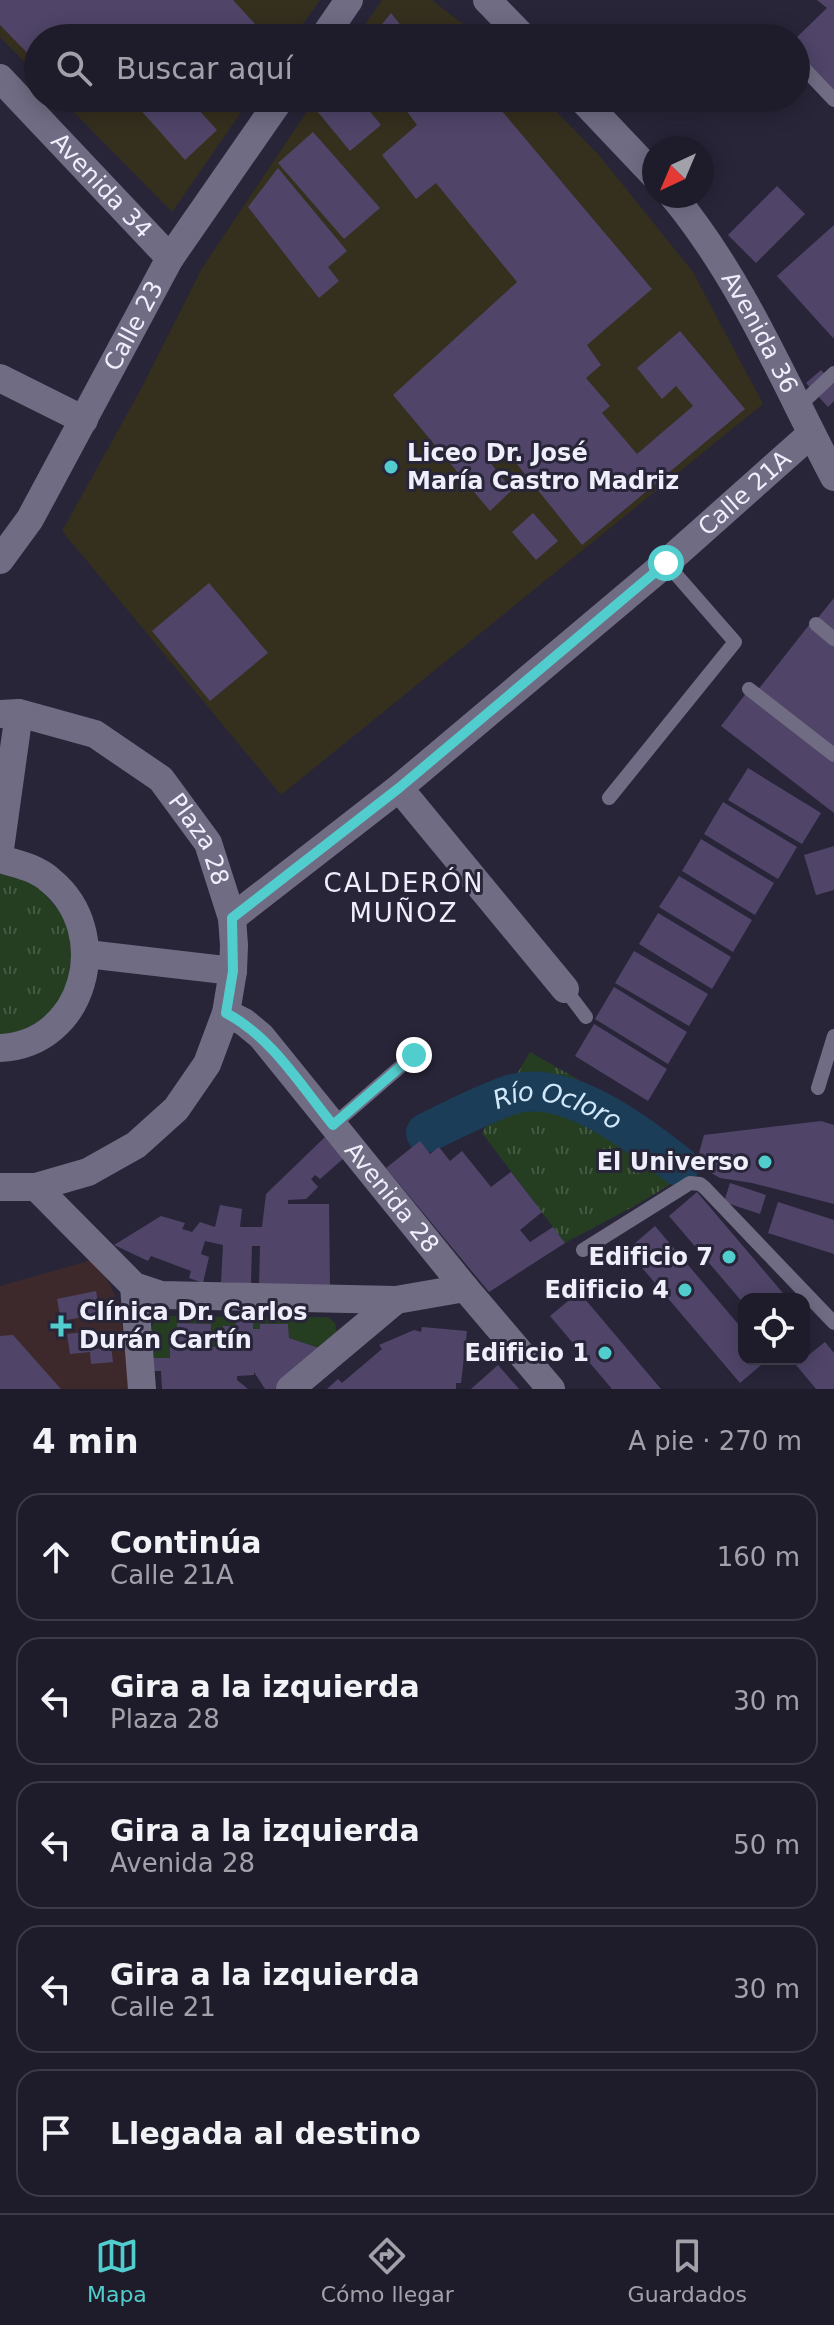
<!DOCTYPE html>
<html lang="es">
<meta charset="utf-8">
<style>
:root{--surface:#1e1c2b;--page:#262533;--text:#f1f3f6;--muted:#a1a1a9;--line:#3c3a47;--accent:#52cdcd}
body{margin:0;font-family:"DejaVu Sans",sans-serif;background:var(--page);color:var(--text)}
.controls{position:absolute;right:24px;bottom:24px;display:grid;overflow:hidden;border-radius:16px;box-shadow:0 4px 20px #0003}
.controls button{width:72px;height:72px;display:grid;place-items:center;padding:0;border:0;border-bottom:2px solid var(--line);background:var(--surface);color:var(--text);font:40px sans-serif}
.compass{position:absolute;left:642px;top:136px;width:72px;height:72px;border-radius:50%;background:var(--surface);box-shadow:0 4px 20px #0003;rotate:224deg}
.stop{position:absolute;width:24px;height:24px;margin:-18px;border:6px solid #52cdcd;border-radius:50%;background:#fff}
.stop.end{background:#52cdcd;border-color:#fff;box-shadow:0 2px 8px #0008}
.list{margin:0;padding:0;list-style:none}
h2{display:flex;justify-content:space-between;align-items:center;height:104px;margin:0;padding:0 32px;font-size:34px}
h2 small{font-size:26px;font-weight:400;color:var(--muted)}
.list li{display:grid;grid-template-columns:52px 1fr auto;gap:24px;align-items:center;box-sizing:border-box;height:128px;margin:0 16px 16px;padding:0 16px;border:2px solid var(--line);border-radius:24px}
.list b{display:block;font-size:30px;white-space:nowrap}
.list p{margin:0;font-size:26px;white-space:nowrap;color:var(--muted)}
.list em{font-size:26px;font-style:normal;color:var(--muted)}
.icon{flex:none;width:44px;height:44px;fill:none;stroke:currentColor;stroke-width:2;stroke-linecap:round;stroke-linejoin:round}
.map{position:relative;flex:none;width:834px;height:1389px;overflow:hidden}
.search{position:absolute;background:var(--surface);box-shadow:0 4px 20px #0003;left:24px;right:24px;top:24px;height:88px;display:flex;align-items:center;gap:20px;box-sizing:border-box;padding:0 28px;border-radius:44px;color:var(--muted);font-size:30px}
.sheet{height:824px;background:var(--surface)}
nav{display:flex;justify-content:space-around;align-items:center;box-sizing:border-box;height:112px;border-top:2px solid var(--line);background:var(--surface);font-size:22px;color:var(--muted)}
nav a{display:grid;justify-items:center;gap:4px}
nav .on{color:var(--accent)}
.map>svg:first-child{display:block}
.education{fill:#352f1e}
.medical{fill:#3d292b}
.park{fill:url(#park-tufts)}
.garden{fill:#253e22}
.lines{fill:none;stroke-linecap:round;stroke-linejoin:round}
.river{stroke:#1b3d57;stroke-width:40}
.building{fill:#504569}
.service{stroke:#706c84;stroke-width:14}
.minor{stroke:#706c84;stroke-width:28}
.route{stroke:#52cdcd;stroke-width:10}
.poi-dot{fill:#52cdcd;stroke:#282539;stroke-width:3}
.labels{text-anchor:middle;stroke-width:6;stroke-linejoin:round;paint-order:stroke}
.street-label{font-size:24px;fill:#efeefb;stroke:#282539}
.poi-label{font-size:24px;font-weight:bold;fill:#efeefb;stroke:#282539;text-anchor:end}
.neighbourhood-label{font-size:26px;letter-spacing:2px;fill:#efeefb;stroke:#282539}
.water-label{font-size:26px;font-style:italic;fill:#d1e8fb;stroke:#282539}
</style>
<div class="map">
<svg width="834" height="1389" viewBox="0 0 834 1389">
<defs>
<pattern id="park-tufts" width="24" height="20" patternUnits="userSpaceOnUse" patternTransform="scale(2)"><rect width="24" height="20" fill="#253e22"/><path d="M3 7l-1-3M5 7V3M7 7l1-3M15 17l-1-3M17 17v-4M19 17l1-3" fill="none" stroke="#455a43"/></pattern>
</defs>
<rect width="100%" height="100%" fill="#282539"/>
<g class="education">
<polygon points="0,0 320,0 293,38 38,38 38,76 0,37"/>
<polygon points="382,0 432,0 481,38 356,38"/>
<polygon points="60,98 251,98 172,212"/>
<polygon points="316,98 543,98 598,154 693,272 763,404 281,795 62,531 141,389 202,268"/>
</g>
<polygon class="medical" points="92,1260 107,1279 119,1303 126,1348 129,1389 0,1389 0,1286"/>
<g class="park">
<polygon points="0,868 29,876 74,928 67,996 34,1029 0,1039"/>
<path d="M530 1052 652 1122 697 1160C687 1182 592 1228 565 1243L482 1133Z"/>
</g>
<g class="garden">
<polygon points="165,1316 236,1317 236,1326 223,1326 222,1346 210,1347 210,1324 178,1323 178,1344 170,1345 170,1358 153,1358 152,1326 157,1319"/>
<polygon points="328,1317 335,1323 337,1332 322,1349 289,1338 288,1324 261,1324 260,1329 253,1329 253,1318"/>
</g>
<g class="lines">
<path class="river" id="s1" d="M426 1133C453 1120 481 1105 510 1095 565 1077 638 1134 679 1166"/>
</g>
<g class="building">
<polygon points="0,0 233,0 268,38 38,38 38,64 0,25"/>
<polygon points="817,0 834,0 834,92 796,52 796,38 827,8"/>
<polygon points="391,13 411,38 371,38"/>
<polygon points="130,98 205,98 196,107 217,130 185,160"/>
<polygon points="326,98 359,98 381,125 350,151 317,111"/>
<polygon points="397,98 459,98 463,104 470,98 491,98 652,289 587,345 601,365 586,378 610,406 602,413 637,454 693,406 676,386 662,399 637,368 680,331 745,409 582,545 504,448 489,461 512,490 490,511 393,395 517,282 436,183 416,199 382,155 417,125"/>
<polygon points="313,132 380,208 344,239 278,163"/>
<polygon points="278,168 347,251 328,267 339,281 319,298 248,207"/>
<polygon points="777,186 805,214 756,263 728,235"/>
<polygon points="834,225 834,339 777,276"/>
<polygon points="821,370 834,384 834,401 828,407 806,383"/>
<polygon points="533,513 558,541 536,560 512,532"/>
<polygon points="209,583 268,653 210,701 152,631"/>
<polygon points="834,598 834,633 817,619"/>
<polygon points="809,625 834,645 834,751 757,691"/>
<polygon points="747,692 834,759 834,813 721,726"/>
<polygon points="748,768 821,813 802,844 728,800"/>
<polygon points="723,802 797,847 778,879 704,834"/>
<polygon points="701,839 774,883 755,915 682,871"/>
<polygon points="834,846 834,890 816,895 804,855"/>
<polygon points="679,876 752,920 733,952 659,907"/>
<polygon points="658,913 731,957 712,989 639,944"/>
<polygon points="634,951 708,994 689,1026 615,983"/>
<polygon points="614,987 687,1032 668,1064 595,1019"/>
<polygon points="594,1024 667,1069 648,1101 575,1056"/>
<polygon points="821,1121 834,1125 834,1204 752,1183 720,1178 696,1164 704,1135"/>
<polygon points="325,1137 344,1158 320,1179 315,1175 311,1179 318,1187 306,1199 288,1200 288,1204 329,1204 330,1286 259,1285 260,1246 252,1246 251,1284 221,1282 223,1245 205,1241 201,1254 209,1257 203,1283 189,1278 191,1271 151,1256 148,1261 114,1245 161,1216 185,1223 182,1229 192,1232 200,1222 215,1227 220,1205 242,1209 240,1227 262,1227 266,1194"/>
<polygon points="420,1141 430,1154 439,1147 450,1161 462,1151 491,1187 511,1172 542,1212 520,1230 530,1242 553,1227 565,1243 489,1292 386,1168"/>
<polygon points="730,1183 766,1195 760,1214 724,1202"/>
<polygon points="697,1192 788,1299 744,1299 744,1304 669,1216"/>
<polygon points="778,1202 834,1220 834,1254 768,1233"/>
<polygon points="655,1226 744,1331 744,1359 768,1359 740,1383 627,1250"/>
<polygon points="96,1291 100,1314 61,1321 57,1299"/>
<polygon points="579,1292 661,1389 612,1389 550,1316"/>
<polygon points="236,1317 253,1318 253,1329 260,1329 260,1324 288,1324 289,1338 322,1349 275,1389 265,1389 254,1372 254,1375 237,1376 237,1380 248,1389 162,1389 161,1371 153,1371 153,1358 170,1358 170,1345 178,1344 177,1323 211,1324 210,1347 222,1346 223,1326 236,1326"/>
<polygon points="422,1327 467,1331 461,1383 456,1383 456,1389 327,1389 338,1379 342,1383 382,1349 379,1345 414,1330 421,1332"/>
<polygon points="94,1331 95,1349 111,1347 113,1362 91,1364 90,1352 70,1354 67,1334"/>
<polygon points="13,1335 61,1389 0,1389 0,1336"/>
<polygon points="825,1342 834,1353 834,1389 816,1389 796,1365"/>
<polygon points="498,1365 519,1389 471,1389"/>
</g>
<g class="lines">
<g class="service">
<polyline points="796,60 834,100"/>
<polyline points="798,407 834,373"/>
<polyline points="816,624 834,639"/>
<polyline points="749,689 834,755"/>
<polyline points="609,798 735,642 666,563"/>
<polyline points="565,989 586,1017"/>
<polyline points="818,1088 834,1036"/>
<polyline points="333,1125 414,1055"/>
<polyline points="583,1250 690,1183 700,1184 705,1188 834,1323"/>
</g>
<g class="minor">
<polyline points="487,0 524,38"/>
<polyline points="323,38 349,0"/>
<path id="s2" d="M0 78 170 258"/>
<polyline points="581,98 654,175"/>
<path id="s3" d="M673 196C742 279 784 382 834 477"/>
<polyline points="0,378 84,420"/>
<path id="s4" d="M0 560 30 519 170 258 281 98"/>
<path id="s5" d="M0 714 19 713 95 734 161 779 208 843 232 918 234 945 233 971 226 1013 207 1064 176 1109 136 1145 88 1172 36 1187H0"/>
<polyline points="399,788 565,989"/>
<polyline points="0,849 19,713"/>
<path d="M0 859C18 864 37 868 51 881 114 933 85 1045 0 1048"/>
<path id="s6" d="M232 918 399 788 666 563 811 434"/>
<polyline points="87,954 233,971"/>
<path id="s7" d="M226 1013 244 1022 261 1036 465 1288 551 1389"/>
<polyline points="36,1187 134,1286 161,1295 396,1300 465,1288"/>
<polyline points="134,1286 142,1389"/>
<polyline points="290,1389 396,1300"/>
</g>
</g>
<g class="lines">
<path class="route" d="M414 1055 333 1125C301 1086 272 1037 226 1013L233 971 232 918 399 788 666 563"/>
</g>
<g class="poi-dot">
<circle cx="391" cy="467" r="8"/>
<circle cx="765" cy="1162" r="8"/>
<circle cx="729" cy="1257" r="8"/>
<circle cx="685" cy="1290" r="8"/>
<path d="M57 1314h8v8h8v8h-8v8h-8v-8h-8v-8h8z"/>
<circle cx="605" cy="1353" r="8"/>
</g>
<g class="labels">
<g class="street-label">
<text dy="8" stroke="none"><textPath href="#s2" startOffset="148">Avenida 34</textPath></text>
<text dy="8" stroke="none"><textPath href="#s4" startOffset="270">Calle 23</textPath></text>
<text dy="8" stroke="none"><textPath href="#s3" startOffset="162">Avenida 36</textPath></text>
<text dy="8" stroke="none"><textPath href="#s6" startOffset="666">Calle 21A</textPath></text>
<text dy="8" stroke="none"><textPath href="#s5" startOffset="250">Plaza 28</textPath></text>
<text dy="8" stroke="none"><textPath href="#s7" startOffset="250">Avenida 28</textPath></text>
</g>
<g class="poi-label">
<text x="407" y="461" text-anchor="start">Liceo Dr. José<tspan x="407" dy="28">María Castro Madriz</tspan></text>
<text x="749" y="1170">El Universo</text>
<text x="713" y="1265">Edificio 7</text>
<text x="669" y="1298">Edificio 4</text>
<text x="79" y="1320" text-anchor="start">Clínica Dr. Carlos<tspan x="79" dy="28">Durán Cartín</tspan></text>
<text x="589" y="1361">Edificio 1</text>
</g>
<g class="neighbourhood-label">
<text x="404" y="892">CALDERÓN<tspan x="404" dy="30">MUÑOZ</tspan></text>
</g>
<g class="water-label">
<text dy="9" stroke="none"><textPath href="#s1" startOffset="142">Río Ocloro</textPath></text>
</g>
</g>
</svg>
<div class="controls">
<button><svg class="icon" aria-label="locate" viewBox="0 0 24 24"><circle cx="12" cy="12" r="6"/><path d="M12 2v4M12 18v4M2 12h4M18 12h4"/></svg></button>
</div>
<svg class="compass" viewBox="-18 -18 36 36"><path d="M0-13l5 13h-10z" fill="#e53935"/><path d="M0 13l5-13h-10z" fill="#a1a1a9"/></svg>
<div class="stop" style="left:666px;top:563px"></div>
<div class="stop end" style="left:414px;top:1055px"></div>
<div class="search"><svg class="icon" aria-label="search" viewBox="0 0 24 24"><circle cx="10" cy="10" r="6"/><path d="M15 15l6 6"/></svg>Buscar aquí</div>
</div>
<section class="sheet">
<h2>4 min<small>A pie · 270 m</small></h2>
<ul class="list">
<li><svg class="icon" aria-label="ahead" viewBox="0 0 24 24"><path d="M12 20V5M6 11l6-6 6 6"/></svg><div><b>Continúa</b><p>Calle 21A</p></div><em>160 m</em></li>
<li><svg class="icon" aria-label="left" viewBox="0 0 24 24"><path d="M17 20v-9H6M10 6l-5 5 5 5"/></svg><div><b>Gira a la izquierda</b><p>Plaza 28</p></div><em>30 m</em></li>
<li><svg class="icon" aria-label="left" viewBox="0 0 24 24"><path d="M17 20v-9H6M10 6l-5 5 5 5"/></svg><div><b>Gira a la izquierda</b><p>Avenida 28</p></div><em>50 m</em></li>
<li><svg class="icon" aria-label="left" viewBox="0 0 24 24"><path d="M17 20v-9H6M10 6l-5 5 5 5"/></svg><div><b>Gira a la izquierda</b><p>Calle 21</p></div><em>30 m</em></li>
<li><svg class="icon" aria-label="arrive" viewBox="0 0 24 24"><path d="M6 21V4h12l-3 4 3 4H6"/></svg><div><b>Llegada al destino</b></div></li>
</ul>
</section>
<nav>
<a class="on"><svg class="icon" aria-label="map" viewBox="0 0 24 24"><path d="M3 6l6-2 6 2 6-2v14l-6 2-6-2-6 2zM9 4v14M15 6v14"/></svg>Mapa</a>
<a><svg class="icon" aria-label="directions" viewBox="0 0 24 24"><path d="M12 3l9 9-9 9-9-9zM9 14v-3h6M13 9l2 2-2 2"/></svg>Cómo llegar</a>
<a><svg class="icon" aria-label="saved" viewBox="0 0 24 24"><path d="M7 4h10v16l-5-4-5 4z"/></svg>Guardados</a>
</nav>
